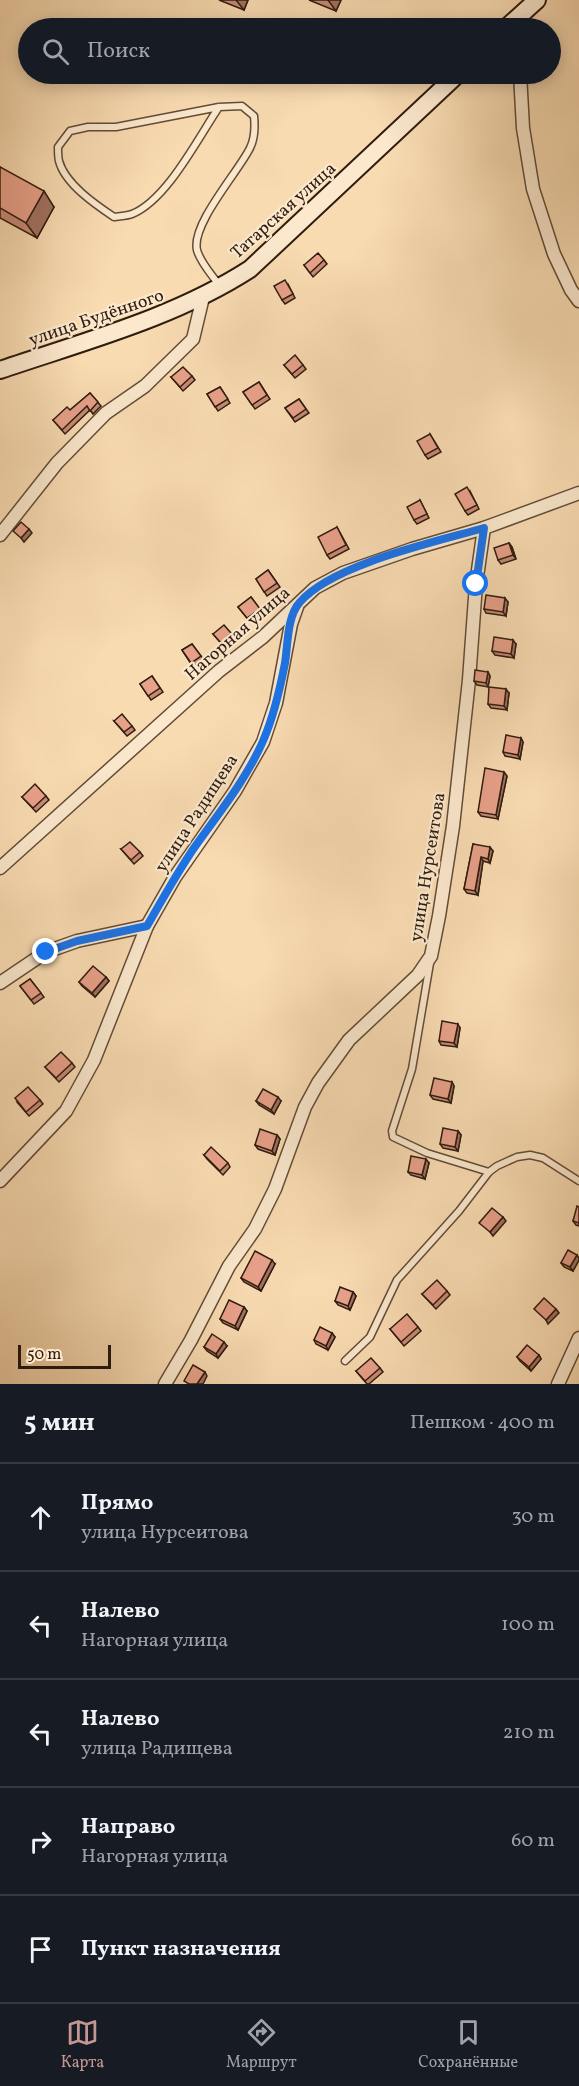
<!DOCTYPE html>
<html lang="ru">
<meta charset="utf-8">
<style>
:root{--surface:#171b24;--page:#20242c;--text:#f1f3f6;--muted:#9ea1a6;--line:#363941;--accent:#c59692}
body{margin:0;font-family:Vollkorn,serif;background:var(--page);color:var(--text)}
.scale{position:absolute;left:18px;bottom:15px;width:93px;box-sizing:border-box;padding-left:6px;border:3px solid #2f1c0f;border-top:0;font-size:16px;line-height:21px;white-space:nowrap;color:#2f1c0f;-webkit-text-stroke:4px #fbe8cd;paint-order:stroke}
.stop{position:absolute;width:18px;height:18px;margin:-14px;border:4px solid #1a73e8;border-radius:50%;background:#fff}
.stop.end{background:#1a73e8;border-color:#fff;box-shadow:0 2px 6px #0008}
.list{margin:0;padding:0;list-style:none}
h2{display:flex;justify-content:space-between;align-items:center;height:78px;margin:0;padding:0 24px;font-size:26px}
h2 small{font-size:20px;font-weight:400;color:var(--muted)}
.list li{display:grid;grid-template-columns:39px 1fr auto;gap:18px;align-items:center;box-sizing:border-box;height:108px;padding:0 24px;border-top:2px solid var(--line)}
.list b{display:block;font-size:22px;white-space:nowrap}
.list p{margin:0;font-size:20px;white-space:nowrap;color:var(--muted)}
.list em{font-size:20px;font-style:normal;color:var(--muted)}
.icon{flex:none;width:33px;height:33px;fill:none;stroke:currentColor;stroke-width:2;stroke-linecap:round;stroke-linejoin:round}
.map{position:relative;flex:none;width:579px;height:1384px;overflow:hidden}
.search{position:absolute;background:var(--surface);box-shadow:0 3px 15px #0003;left:18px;right:18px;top:18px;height:66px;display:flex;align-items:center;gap:15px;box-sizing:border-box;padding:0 21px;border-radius:33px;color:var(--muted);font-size:22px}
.sheet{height:618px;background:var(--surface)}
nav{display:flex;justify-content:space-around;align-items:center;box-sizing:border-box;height:84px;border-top:2px solid var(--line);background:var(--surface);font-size:16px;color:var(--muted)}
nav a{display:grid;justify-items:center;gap:3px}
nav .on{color:var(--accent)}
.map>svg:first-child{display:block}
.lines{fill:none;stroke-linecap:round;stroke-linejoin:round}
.lane-casing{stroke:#624c38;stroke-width:9}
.street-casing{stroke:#624c38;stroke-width:15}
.secondary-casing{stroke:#2f1c0f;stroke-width:20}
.lane{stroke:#fbe8cd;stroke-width:6}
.street{stroke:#fbe8cd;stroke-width:12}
.secondary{stroke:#fbe8cd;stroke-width:16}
.wall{fill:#c88a77;stroke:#2f1c0f;stroke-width:1.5}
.shaded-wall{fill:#a27161;stroke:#2f1c0f;stroke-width:1.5}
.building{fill:#e8a18a;stroke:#2f1c0f;stroke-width:1.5}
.route{stroke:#1a73e8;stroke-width:8}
.labels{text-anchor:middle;stroke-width:4.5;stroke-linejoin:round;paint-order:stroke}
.street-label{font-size:18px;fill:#2f1c0f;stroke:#fbe8cd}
</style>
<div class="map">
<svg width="579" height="1384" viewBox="0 0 579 1384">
<rect width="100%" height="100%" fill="#f9dbb2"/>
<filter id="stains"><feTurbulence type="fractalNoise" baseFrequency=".00333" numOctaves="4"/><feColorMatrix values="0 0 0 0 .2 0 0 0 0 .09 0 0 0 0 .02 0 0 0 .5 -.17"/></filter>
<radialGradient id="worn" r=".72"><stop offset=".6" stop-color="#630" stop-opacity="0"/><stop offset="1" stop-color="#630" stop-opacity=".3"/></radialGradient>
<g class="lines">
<g class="lane-casing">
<g id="lane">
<path d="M219 107C198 138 167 200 132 214 127 216 120 216 114 217 96 205 65 184 59 161 58 157 58 151 58 147L70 131 88 127H116L219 107 242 106 254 116C255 126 255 138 250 148 239 171 191 224 197 250 200 262 212 275 219 285"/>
<polyline points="430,963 412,1069 392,1131 393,1137 427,1153 489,1172"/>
<polyline points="345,1361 370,1337 397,1280 459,1211 489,1172 497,1166 517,1157 530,1155 543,1158 579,1181"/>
</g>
</g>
<g class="street-casing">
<g id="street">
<polyline points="520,74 523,128 533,189 554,254 571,290 579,301"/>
<polyline points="0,535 57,463 106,413 145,386 193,339 203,297"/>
<polyline points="0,868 219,671 263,637 315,588 343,573 412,549 484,528 579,493"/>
<polyline points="0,983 46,952 77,941 147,926"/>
<polyline points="0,1181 66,1111 94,1060 147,926 175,877 235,791 263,742 276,703 291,624 297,607"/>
<polyline points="165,1384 191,1340 229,1266 255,1229 275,1189 305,1107 318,1083 349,1040 418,975 431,956 439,916 453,826 469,680 476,584 484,528"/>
<polyline points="558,1384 579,1338"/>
</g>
</g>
<g class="secondary-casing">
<g id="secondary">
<polyline points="506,28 537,0"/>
<path d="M0 370C85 341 174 318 250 269L458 74"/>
</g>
</g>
<use href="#lane" class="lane"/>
<use href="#street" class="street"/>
<use href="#secondary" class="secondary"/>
</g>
<g class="wall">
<polygon points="219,0 248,0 244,10"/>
<polygon points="309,0 341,0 336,11"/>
<polygon points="0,167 54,207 37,238 0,218"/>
<polygon points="324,260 327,264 313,277 304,265"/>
<polygon points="288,284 295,298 285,304 282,300"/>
<polygon points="284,365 303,365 306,369 295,378"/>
<polygon points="192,376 195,380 183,391 171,377"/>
<polygon points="259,382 270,399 255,409 243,392"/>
<polygon points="220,387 230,403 218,411 207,394"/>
<polygon points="90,393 101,406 93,414 90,410 65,434 53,420 70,410"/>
<polygon points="299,399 309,413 295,422 285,408"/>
<polygon points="430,434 441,452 428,459 425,455"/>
<polygon points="470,491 479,509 468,515 465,511"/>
<polygon points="420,500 429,518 417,524 414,520"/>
<polygon points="337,527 349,549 330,559 327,555"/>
<polygon points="509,543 512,547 516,559 501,564 498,560"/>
<polygon points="268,570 280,587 267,596 256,579"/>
<polygon points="251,597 263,613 250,622 238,607"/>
<polygon points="508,602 506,616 486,613 484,609"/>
<polygon points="231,633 234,637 224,647 213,634"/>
<polygon points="192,644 204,660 193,667 182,650"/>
<polygon points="516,644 514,658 495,655 492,651"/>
<polygon points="488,672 490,676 488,687 477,685 474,681"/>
<polygon points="152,676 163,692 151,700 140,684"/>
<polygon points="509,693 507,710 491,708 488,704"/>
<polygon points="114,721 132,726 135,730 127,736"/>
<polygon points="521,738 523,742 520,759 505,756 503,752"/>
<polygon points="507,776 498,819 481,816 478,812"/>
<polygon points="46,796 49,800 36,812 22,797"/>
<polygon points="473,844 493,851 490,863 483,861 478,895 467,893 464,889"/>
<polygon points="121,849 140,852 143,856 134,864"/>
<polygon points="106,977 109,981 95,997 82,986 79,982"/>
<polygon points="30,979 44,997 34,1004 20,986"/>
<polygon points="460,1028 457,1047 441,1045 439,1041"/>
<polygon points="72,1063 75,1067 59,1082 45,1067"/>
<polygon points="452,1082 454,1086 451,1103 433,1099 430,1095"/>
<polygon points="40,1100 43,1104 29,1116 17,1102"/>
<polygon points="256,1101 281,1101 274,1114 259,1105"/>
<polygon points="458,1131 461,1135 458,1151 443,1148 440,1144"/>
<polygon points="277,1135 280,1139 275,1155 258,1149 255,1145"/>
<polygon points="204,1155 228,1163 230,1167 223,1175 207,1159"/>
<polygon points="429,1163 425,1179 411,1175 408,1172"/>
<polygon points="579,1207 579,1226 576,1225 573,1221"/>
<polygon points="579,1258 579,1260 573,1271 564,1267 561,1263"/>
<polygon points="275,1264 261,1291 244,1282 241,1278"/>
<polygon points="447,1291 450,1295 436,1309 422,1294"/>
<polygon points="353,1292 356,1296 350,1310 338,1305 335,1301"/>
<polygon points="244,1307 247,1311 238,1330 223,1323 220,1319"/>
<polygon points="418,1327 421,1331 404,1346 390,1329"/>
<polygon points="332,1333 335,1337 328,1350 316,1344 314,1340"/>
<polygon points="227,1346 218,1358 207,1351 204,1347"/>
<polygon points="539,1355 541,1359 531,1371 520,1361 517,1357"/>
<polygon points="380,1368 383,1372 369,1384 367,1384 356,1371"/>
</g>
<g class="shaded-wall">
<polygon points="236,0 248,0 244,10"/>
<polygon points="328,0 341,0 336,11"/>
<polygon points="44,191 54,207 37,238 26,223"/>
<polygon points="29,529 32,533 24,542 21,538"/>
<polygon points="509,543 512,547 516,559 513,555"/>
<polygon points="505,598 508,602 506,616 503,612"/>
<polygon points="513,640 516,644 514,658 511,654"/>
<polygon points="488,672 490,676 488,687 486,683"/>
<polygon points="506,689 509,693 507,710 504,706"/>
<polygon points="521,738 523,742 520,759 518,755"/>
<polygon points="504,772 507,776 498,819 496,815"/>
<polygon points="490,847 493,851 490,863 488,859"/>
<polygon points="481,857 483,861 478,895 475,891"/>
<polygon points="106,977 109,981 95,997 92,993"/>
<polygon points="458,1024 460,1028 457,1047 454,1043"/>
<polygon points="452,1082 454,1086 451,1103 448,1099"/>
<polygon points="278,1097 281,1101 274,1114 271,1110"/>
<polygon points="458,1131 461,1135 458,1151 455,1147"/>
<polygon points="277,1135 280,1139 275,1155 272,1151"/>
<polygon points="426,1159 429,1163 425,1179 422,1175"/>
<polygon points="503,1217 506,1221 493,1236 490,1232"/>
<polygon points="577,1255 579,1258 579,1260 573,1271 570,1267"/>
<polygon points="272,1260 275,1264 261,1291 258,1287"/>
<polygon points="353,1292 356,1296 350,1310 348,1306"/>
<polygon points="244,1307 247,1311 238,1330 235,1326"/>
<polygon points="556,1309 559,1313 548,1324 546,1320"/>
<polygon points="332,1333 335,1337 328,1350 326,1346"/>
<polygon points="224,1342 227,1346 218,1358 216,1354"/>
<polygon points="539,1355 541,1359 531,1371 529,1367"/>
<polygon points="205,1372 207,1376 203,1384 197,1384"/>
</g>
<g class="building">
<polygon points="0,167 44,191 26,223 0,208"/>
<polygon points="318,253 324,260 310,273 304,265"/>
<polygon points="285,280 293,294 282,300 274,286"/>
<polygon points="295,355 303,365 292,374 284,365"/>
<polygon points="183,367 192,376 180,387 171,377"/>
<polygon points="259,382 267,395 252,405 243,392"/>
<polygon points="220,387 228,399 215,407 207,394"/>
<polygon points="90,393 98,402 90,411 87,406 62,430 53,420 67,407 70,410"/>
<polygon points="299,399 306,409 293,418 285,408"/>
<polygon points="430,434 438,448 425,455 417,441"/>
<polygon points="467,487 477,505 465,511 455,494"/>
<polygon points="420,500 427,514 414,520 407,507"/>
<polygon points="21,522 29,529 21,538 13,531"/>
<polygon points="337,527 346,545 327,555 318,537"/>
<polygon points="509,543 513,555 498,560 494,548"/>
<polygon points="268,570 277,583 264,592 256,579"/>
<polygon points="486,595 505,598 503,612 484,609"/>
<polygon points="251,597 260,609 247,618 238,607"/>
<polygon points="224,625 231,633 221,643 213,634"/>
<polygon points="494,637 513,640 511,654 492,651"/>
<polygon points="192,644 201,656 191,663 182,650"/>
<polygon points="475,670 488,672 486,683 474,681"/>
<polygon points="152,676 160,688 148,696 140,684"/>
<polygon points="489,687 506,689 504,706 488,704"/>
<polygon points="122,714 132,726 124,732 114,721"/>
<polygon points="506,735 521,738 518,755 503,752"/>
<polygon points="485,768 504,772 496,815 478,812"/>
<polygon points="35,784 46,796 33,808 22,797"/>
<polygon points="130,842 140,852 131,860 121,849"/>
<polygon points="473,844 490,847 488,859 481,857 475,891 464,889"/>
<polygon points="93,966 106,977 92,993 79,982"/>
<polygon points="30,979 41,993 31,1000 20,986"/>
<polygon points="442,1021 458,1024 454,1043 439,1041"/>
<polygon points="61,1052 72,1063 56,1078 45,1067"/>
<polygon points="434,1078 452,1082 448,1099 430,1095"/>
<polygon points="28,1087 40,1100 26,1112 15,1098"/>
<polygon points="263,1089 278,1097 271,1110 256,1101"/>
<polygon points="443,1128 458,1131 455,1147 440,1144"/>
<polygon points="260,1129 277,1135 272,1151 255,1145"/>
<polygon points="211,1147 228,1163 220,1171 204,1155"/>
<polygon points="411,1156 426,1159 422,1175 408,1172"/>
<polygon points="577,1206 579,1207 579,1223 573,1221"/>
<polygon points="492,1208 503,1217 490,1232 479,1223"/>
<polygon points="568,1250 577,1255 570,1267 561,1263"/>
<polygon points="255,1251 272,1260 258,1287 241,1278"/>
<polygon points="437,1280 447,1291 433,1305 422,1294"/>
<polygon points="340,1287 353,1292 348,1306 335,1301"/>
<polygon points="544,1298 556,1309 546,1320 534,1309"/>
<polygon points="229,1300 244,1307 235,1326 220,1319"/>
<polygon points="407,1314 418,1327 401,1342 390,1329"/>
<polygon points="320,1327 332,1333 326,1346 314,1340"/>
<polygon points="212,1334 224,1342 216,1354 204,1347"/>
<polygon points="527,1345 539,1355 529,1367 517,1357"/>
<polygon points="371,1358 380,1368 365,1381 356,1371"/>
<polygon points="193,1365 205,1372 197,1384 189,1384 184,1381"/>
</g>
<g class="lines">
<path class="route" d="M46 952 77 941 147 926C162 900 177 873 194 848 218 814 246 780 263 741 274 716 280 689 285 663 288 644 287 616 300 602 333 564 435 542 484 528L476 584"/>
</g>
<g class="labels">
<g class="street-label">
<text transform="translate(283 210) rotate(-42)" y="6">Татарская улица</text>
<text transform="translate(96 317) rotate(-19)" y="6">улица Будённого</text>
<text transform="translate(237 633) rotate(-41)" y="6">Нагорная улица</text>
<text transform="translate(196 813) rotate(-57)" y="6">улица Радищева</text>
<text transform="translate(427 867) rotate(-81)" y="6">улица Нурсеитова</text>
</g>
</g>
<rect width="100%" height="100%" filter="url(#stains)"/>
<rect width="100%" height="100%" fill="url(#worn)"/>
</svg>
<div class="scale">50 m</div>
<div class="stop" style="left:476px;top:584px"></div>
<div class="stop end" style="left:46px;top:952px"></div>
<div class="search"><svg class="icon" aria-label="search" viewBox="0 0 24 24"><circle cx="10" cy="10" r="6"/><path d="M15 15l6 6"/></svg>Поиск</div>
</div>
<section class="sheet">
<h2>5 мин<small>Пешком · 400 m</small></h2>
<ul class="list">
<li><svg class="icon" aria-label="ahead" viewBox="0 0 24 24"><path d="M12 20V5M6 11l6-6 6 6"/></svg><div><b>Прямо</b><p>улица Нурсеитова</p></div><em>30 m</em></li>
<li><svg class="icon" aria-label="left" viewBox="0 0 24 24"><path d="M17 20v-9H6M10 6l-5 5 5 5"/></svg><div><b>Налево</b><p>Нагорная улица</p></div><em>100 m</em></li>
<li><svg class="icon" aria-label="left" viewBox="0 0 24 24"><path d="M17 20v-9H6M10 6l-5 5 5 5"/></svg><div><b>Налево</b><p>улица Радищева</p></div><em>210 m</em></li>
<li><svg class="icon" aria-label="right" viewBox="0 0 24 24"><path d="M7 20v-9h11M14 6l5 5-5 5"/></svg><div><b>Направо</b><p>Нагорная улица</p></div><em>60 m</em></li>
<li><svg class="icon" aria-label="arrive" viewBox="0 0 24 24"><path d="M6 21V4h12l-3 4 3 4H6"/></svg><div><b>Пункт назначения</b></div></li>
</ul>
</section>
<nav>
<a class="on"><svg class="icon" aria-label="map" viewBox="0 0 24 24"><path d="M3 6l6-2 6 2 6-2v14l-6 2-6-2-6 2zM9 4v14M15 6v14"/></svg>Карта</a>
<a><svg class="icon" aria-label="directions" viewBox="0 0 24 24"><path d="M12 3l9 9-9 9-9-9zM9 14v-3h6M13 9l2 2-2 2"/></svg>Маршрут</a>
<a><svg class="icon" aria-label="saved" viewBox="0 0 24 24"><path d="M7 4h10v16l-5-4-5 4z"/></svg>Сохранённые</a>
</nav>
